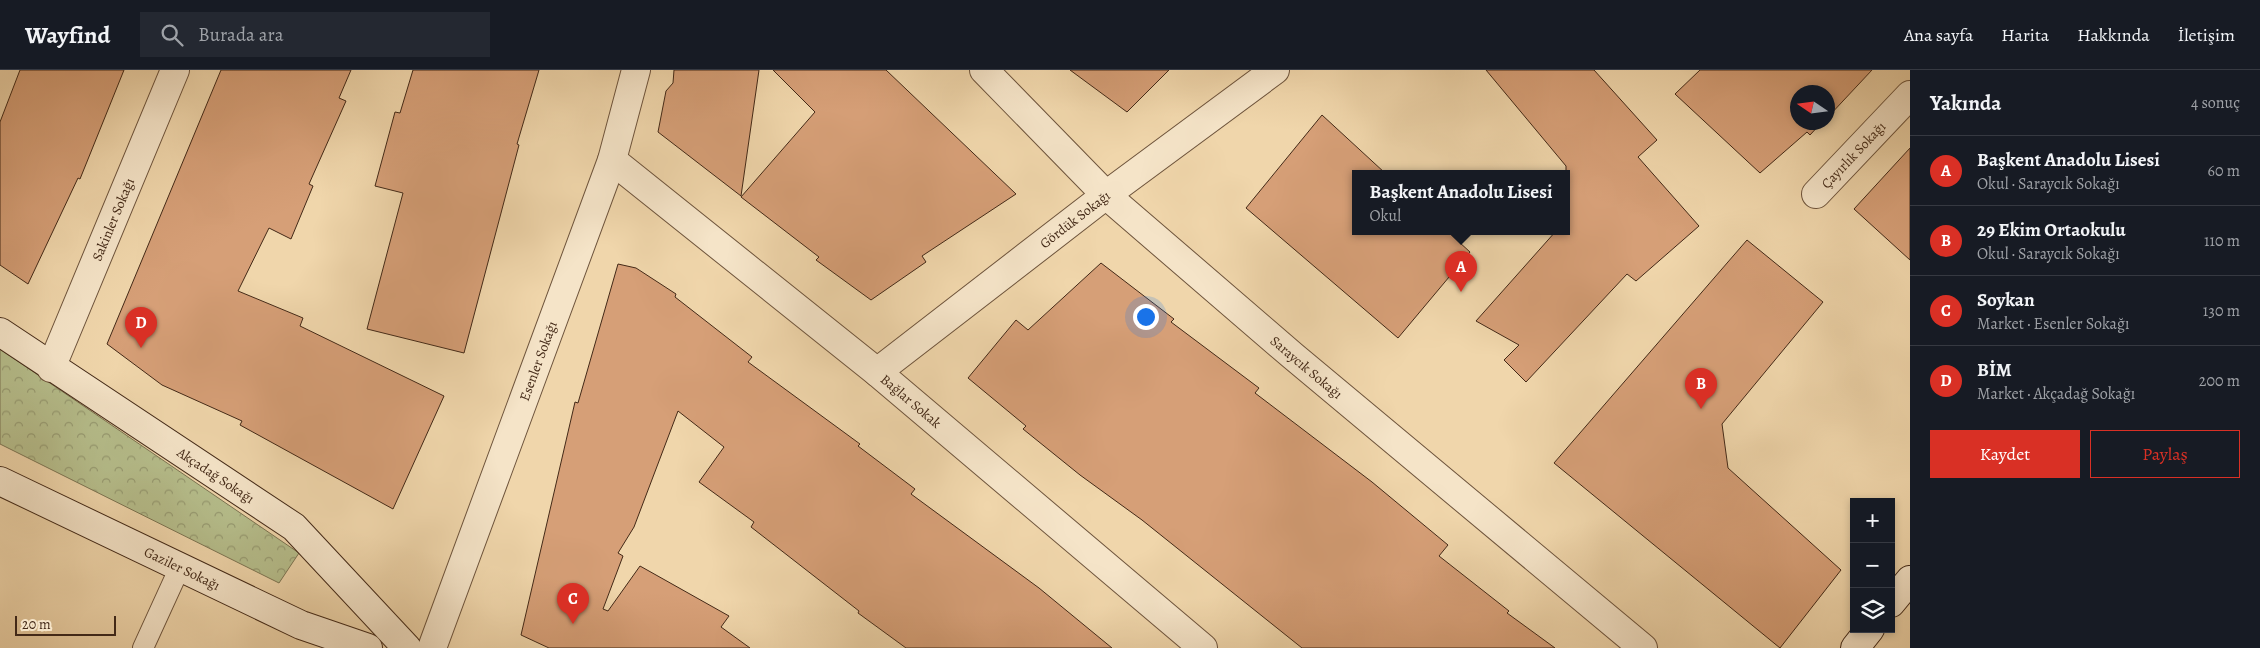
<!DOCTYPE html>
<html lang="tr">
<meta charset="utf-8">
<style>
:root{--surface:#171b24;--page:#242831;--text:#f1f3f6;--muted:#9ea1a6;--line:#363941;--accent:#d93025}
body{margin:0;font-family:Alegreya,serif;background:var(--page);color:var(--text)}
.controls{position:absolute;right:15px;bottom:15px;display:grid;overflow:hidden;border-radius:0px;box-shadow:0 2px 8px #0003}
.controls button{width:45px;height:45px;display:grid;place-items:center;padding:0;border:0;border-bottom:1px solid var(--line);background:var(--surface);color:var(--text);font:25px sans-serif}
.compass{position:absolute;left:1790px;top:15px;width:45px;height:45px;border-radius:50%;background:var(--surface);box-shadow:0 2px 8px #0003;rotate:283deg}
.scale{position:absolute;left:15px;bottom:12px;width:101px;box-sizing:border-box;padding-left:5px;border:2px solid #432917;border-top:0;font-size:14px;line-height:18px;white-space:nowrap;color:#432917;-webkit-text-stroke:4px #f5e4c8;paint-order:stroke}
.you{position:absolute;left:1145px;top:246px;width:18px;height:18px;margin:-12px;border:4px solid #fff;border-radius:50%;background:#1a73e8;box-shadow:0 0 0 8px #1a73e833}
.badge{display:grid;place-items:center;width:32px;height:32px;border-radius:50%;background:var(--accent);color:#fff;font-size:16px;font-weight:700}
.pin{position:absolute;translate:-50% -41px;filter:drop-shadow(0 1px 2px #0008)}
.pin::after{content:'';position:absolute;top:26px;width:18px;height:15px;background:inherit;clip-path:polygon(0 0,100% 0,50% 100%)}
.popup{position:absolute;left:1352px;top:100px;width:218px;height:65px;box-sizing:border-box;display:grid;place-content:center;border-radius:0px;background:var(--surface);filter:drop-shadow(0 1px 4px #0005);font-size:16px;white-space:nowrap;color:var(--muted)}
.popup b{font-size:19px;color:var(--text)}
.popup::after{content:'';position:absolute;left:50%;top:100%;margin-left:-10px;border:10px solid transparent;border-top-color:var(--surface)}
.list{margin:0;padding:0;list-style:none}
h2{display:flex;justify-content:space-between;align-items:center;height:65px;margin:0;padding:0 20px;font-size:21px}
h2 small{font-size:16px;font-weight:400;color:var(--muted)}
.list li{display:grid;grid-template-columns:32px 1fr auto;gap:15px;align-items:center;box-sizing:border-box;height:70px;padding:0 20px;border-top:1px solid var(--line)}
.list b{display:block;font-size:19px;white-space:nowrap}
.list p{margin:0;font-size:16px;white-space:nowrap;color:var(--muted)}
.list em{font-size:16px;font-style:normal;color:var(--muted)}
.actions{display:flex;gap:10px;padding:15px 20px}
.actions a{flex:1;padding:11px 0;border:1px solid var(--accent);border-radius:0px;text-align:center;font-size:18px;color:var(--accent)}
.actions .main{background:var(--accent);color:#fff}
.icon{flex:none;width:28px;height:28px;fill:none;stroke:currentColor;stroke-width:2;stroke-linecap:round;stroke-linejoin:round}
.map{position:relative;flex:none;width:1910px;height:578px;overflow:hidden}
header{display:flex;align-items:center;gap:30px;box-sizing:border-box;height:70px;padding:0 25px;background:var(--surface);border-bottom:1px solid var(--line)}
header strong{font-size:24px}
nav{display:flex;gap:28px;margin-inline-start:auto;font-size:18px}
.search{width:350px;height:45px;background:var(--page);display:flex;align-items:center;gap:12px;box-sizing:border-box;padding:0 18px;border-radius:0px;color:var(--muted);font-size:19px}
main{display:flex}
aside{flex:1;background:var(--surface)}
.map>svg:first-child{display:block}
.park{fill:url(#park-crowns);stroke:#7c7452}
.building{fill:#d69f77;stroke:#432917}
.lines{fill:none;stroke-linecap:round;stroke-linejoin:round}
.lane-casing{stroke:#6e543c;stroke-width:22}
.street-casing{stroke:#6e543c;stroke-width:30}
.secondary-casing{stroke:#432917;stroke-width:30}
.lane{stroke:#f5e4c8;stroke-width:20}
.street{stroke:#f5e4c8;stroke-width:28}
.secondary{stroke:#f5e4c8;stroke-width:28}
.labels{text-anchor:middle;stroke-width:4.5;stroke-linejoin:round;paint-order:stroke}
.street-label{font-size:14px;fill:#432917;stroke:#f5e4c8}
</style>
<header>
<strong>Wayfind</strong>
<div class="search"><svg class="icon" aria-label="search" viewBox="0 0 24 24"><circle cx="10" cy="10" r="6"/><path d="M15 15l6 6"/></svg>Burada ara</div>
<nav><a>Ana sayfa</a><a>Harita</a><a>Hakkında</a><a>İletişim</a></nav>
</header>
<main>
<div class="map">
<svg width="1910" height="578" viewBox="0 0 1910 578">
<defs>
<pattern id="park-crowns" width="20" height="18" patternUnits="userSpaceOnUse" patternTransform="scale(1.25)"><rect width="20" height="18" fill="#b6be8c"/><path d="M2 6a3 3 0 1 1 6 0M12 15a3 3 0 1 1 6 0" fill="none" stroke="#969a71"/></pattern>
</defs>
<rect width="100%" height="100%" fill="#f0d6ab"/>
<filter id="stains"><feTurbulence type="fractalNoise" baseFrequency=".004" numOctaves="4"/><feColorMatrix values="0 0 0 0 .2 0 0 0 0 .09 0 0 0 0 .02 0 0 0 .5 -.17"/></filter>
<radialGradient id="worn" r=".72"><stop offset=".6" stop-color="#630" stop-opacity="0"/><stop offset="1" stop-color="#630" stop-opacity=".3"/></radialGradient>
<polygon class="park" points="0,279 299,483 279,513 0,374"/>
<g class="building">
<polygon points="20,0 124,0 80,109 78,108 28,214 0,195 0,52"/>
<polygon points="221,0 351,0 339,28 346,31 309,114 313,116 291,169 269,158 238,221 303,248 300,256 444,326 393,439 240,355 242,351 162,315 107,274"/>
<polygon points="413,0 539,0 517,74 519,75 464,283 367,259 403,123 375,116 395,42 400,43"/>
<polygon points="674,0 759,0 741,126 658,62 666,21 673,13"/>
<polygon points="773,0 886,0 1016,124 922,186 926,192 871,230 816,190 819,187 741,127 815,42"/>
<polygon points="1070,0 1169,0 1127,42"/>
<polygon points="1486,0 1594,0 1657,70 1638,87 1699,156 1636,211 1627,204 1526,312 1504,290 1519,275 1476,251 1556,161 1566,161 1566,96"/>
<polygon points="1700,0 1872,0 1828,47 1828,22 1798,22 1798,52 1822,52 1810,65 1807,62 1760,103 1675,24"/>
<polygon points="1322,45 1385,103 1356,103 1356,161 1447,161 1470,182 1398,268 1246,138"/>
<polygon points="1910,78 1910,190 1854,139"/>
<polygon points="1747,170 1823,232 1722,354 1728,398 1841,500 1780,578 1554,393"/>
<polygon points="1101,193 1174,249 1171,252 1259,318 1255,323 1372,412 1448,475 1439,486 1509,541 1507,543 1555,578 1302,578 1142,450 1080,405 1023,359 1026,356 968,308 1016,250 1028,260"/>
<polygon points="618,194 636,198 676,224 675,227 752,287 748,292 860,374 858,376 915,419 911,424 1039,518 1112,578 906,578 858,543 859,541 751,457 754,452 699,412 724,377 678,341 634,457 618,483 623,486 603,539 608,541 640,496 729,546 721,557 750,578 549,578 521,565 575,332 578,333"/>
</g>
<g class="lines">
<g class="lane-casing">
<polyline id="lane" points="143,578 180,497"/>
</g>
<g class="street-casing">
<g id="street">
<path id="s1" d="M984 0 1106 125 1293 286 1643 578"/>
<path id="s2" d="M612 90 877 302 1203 578"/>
<path id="s3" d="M1816 124 1910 25"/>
<path id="s4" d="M51 298 175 0"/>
<path id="s5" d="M877 302 1106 125 1275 0"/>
<path id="s6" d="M432 578 612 90 636 0"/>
</g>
</g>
<g class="secondary-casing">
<g id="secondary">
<path id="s7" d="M0 262 294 457 407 578"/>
<path id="s8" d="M0 411 301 555 368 578"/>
<polyline points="1891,533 1910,510"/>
<polyline points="1855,578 1870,559"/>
</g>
</g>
<use href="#lane" class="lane"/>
<use href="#street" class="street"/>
<use href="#secondary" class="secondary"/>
</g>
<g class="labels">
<g class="street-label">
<text dy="5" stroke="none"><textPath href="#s3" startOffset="54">Çayırlık Sokağı</textPath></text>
<text dy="5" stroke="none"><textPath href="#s4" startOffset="161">Sakinler Sokağı</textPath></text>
<text dy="5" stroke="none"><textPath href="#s5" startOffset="250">Gördük Sokağı</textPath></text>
<text dy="5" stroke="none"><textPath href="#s6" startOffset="306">Esenler Sokağı</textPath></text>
<text dy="5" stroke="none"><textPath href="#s1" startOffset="439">Saraycık Sokağı</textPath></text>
<text dy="5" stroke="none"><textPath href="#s2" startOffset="384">Bağlar Sokak</textPath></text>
<text dy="5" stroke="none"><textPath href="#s7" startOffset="259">Akçadağ Sokağı</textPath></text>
<text dy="5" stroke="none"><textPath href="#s8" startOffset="202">Gaziler Sokağı</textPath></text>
</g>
</g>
<rect width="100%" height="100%" filter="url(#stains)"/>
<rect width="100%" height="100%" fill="url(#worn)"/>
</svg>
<div class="controls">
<button>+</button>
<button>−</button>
<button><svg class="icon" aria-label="layers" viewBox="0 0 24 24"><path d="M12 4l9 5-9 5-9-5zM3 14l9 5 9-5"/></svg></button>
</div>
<svg class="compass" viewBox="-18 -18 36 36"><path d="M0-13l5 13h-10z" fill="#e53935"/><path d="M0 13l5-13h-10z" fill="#9ea1a6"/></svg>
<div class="scale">20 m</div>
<div class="you"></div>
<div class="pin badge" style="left:1461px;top:222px">A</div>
<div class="popup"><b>Başkent Anadolu Lisesi</b>Okul</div>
<div class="pin badge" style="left:1701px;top:339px">B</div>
<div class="pin badge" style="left:573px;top:554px">C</div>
<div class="pin badge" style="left:141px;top:278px">D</div>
</div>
<aside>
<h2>Yakında<small>4 sonuç</small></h2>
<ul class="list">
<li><span class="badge">A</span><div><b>Başkent Anadolu Lisesi</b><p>Okul · Saraycık Sokağı</p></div><em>60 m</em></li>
<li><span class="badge">B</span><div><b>29 Ekim Ortaokulu</b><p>Okul · Saraycık Sokağı</p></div><em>110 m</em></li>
<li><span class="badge">C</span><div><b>Soykan</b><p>Market · Esenler Sokağı</p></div><em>130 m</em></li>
<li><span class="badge">D</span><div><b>BİM</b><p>Market · Akçadağ Sokağı</p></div><em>200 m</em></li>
</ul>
<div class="actions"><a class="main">Kaydet</a><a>Paylaş</a></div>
</aside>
</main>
